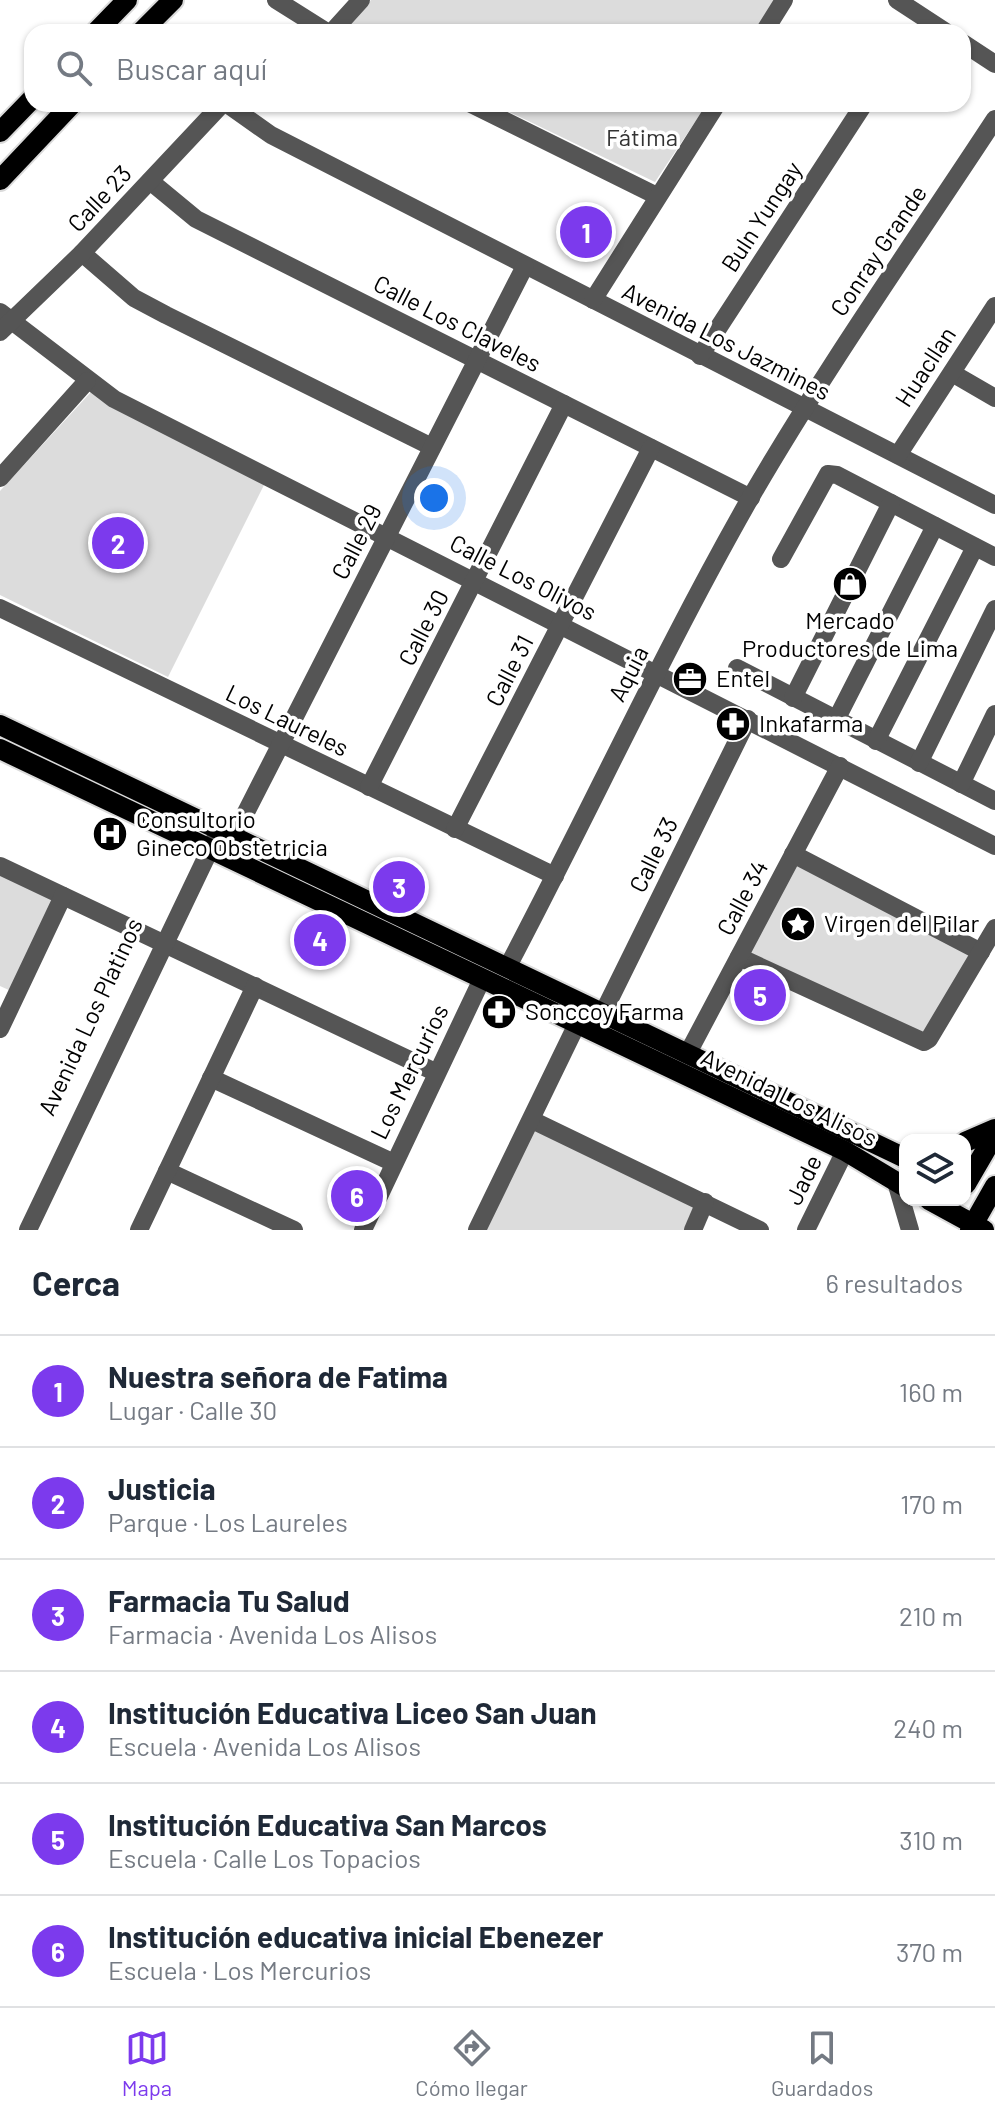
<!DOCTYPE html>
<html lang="es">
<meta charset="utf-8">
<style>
:root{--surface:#fff;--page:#f6f6f7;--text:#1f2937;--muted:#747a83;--line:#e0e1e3;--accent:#7c3aed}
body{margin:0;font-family:Barlow,sans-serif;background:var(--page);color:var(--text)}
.controls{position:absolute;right:24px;bottom:24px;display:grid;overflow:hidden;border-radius:16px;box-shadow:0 2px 6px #0004}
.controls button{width:72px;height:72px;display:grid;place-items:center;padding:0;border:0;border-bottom:2px solid var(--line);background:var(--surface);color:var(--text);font:40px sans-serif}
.you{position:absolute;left:434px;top:498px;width:28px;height:28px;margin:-20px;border:6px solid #fff;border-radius:50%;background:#1a73e8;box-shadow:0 0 0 12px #1a73e833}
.badge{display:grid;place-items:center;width:52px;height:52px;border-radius:50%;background:var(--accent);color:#fff;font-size:26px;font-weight:700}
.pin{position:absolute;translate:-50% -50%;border:4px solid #fff;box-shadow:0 2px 8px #0006}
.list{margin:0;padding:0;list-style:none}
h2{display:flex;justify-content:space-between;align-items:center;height:104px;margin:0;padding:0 32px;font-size:34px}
h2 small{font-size:26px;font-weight:400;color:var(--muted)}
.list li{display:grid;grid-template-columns:52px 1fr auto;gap:24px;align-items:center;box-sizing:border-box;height:112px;padding:0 32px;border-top:2px solid var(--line)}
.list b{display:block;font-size:30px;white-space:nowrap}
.list p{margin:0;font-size:26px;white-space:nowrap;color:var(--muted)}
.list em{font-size:26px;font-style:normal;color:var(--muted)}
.icon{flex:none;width:44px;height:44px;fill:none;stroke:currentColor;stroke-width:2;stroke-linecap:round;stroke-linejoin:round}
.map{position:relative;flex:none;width:995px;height:1230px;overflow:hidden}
.search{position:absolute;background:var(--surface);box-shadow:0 2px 6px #0004;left:24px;right:24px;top:24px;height:88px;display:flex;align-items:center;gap:20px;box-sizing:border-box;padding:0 28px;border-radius:24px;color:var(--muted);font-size:30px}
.sheet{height:776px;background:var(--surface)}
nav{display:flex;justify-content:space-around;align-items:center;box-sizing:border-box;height:112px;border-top:2px solid var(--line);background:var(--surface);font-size:22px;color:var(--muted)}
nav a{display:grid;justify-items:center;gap:4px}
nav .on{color:var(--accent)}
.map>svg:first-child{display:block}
.green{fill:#dcdcdc}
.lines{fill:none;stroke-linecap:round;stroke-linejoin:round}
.major-casing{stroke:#dbdbdb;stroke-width:24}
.minor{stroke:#555;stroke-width:18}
.major{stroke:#000;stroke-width:20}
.labels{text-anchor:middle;stroke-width:7;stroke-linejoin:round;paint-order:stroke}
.park-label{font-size:24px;fill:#333;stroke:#fff}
.street-label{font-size:24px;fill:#000;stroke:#fff}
.poi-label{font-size:24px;fill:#000;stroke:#fff;text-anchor:start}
</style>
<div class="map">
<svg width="995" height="1230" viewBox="0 0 995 1230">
<rect width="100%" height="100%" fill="#fff"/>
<g class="green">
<polygon points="371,0 776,0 755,32 341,31"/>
<polygon points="493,104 707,104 655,182"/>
<polygon points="91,392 265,483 168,677 0,595 0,491"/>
<polygon points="796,862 977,953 927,1033 915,1034 747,952"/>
<polygon points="0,874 54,901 11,991 0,986"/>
<polygon points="533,1129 695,1205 684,1230 483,1230"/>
</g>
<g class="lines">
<g class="major-casing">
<g id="major">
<polyline points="96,32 127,0"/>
<polyline points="141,32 173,0"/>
<polyline points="0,132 32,99"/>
<polyline points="0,180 72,104"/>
<polyline points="0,725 905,1158"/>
<polyline points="0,749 845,1151 905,1187"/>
<polyline points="965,1142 995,1129"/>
<polyline points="966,1184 995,1134"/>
<polyline points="929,1200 984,1230"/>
<polyline points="970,1230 995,1186"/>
</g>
</g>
<g class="minor">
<polyline points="276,0 327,32"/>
<polyline points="897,0 946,32"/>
<polyline points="332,32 361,0"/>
<polyline points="764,32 784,0"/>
<polyline points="963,43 995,64"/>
<polyline points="227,104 271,135 995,505"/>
<polyline points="471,104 657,196"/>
<polyline points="150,181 196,219 751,498"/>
<polyline points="82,253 134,298 166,315 432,447"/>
<polyline points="593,300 717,104"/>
<polyline points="0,312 114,399 995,846"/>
<polyline points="0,332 82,253 222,104"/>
<polyline points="700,356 864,104"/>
<polyline points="952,373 995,398"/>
<polyline points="898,455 995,306"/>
<polyline points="0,478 87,381"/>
<polyline points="781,559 828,474 837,475 995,557"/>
<polyline points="0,608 555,876"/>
<polyline points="737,668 995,801"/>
<polyline points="793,698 891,503"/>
<polyline points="836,720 935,526"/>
<polyline points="876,741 975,547"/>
<polyline points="919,763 995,609"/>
<polyline points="961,784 995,714"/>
<polyline points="369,787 564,404"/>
<polyline points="455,829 651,448"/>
<polyline points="793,854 981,952"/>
<polyline points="0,866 435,1072"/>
<polyline points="739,957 924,1042 929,1039 995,928"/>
<path d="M507 968C590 811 664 649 752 495 827 366 913 244 995 119"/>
<polyline points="603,1013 748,719"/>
<polyline points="0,1029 63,896"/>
<polyline points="688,1053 840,766"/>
<polyline points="211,1078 394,1163"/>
<polyline points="532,1120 760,1230"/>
<polyline points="167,1171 294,1230"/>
<polyline points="896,1182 910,1230"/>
<polyline points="28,1230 215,839 241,822 525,266"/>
<polyline points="139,1230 255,986"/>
<polyline points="363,1230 482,979"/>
<polyline points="477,1230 577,1024"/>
<polyline points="693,1230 705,1202"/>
<polyline points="806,1230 845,1151"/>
</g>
<use href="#major" class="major"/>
</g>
<defs>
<g id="shop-disc" transform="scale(1.8)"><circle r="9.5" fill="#000" stroke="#fff"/><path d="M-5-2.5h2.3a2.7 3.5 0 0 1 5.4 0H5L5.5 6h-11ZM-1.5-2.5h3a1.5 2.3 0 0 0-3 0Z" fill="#fff"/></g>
<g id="office-disc" transform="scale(1.8)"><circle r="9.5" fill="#000" stroke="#fff"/><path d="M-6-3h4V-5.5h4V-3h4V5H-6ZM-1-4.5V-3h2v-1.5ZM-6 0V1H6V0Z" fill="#fff"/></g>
<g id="pharmacy-disc" transform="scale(1.8)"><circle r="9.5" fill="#000" stroke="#fff"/><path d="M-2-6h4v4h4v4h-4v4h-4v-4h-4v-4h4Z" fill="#fff"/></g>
<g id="hospital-disc" transform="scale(1.8)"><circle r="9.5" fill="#000" stroke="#fff"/><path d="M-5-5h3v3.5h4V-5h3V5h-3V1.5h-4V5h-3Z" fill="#fff"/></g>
<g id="sight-disc" transform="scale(1.8)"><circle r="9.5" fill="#000" stroke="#fff"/><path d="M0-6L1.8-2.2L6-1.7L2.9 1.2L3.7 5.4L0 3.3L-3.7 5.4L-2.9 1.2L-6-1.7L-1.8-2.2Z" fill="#fff"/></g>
</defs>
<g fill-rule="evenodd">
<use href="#shop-disc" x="850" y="584"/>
<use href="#office-disc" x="690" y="679"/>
<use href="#pharmacy-disc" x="733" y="724"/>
<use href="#hospital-disc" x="110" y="834"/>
<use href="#sight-disc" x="798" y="924"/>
<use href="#pharmacy-disc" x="499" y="1012"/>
</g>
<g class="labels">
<g class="park-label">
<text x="642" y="146">Fátima</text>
</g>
<g class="street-label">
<text transform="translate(100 199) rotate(-47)" y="8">Calle 23</text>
<text transform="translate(762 217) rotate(-57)" y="8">Buln Yungay</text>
<text transform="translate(879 251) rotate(-56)" y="8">Conray Grande</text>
<text transform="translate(457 324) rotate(27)" y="8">Calle Los Claveles</text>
<text transform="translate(726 342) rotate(27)" y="8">Avenida Los Jazmines</text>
<text transform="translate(926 367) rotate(-57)" y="8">Huacllan</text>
<text transform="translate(357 542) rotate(-63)" y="8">Calle 29</text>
<text transform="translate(523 578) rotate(27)" y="8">Calle Los Olivos</text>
<text transform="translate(424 628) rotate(-63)" y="8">Calle 30</text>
<text transform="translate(510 671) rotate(-63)" y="8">Calle 31</text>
<text transform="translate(629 674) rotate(-63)" y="8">Aquia</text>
<text transform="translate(287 721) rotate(26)" y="8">Los Laureles</text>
<text transform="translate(654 855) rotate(-64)" y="8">Calle 33</text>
<text transform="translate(743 898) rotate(-62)" y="8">Calle 34</text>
<text transform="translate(91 1017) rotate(-65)" y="8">Avenida Los Platinos</text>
<text transform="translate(410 1072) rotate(-64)" y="8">Los Mercurios</text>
<text transform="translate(789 1098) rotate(26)" y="8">Avenida Los Alisos</text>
<text transform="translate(804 1180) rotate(-64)" y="8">Jade</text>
</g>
<g class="poi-label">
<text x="850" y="629" text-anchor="middle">Mercado<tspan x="850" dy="28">Productores de Lima</tspan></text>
<text x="716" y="687">Entel</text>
<text x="759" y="732">Inkafarma</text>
<text x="136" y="828">Consultorio<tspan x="136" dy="28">Gineco Obstetricia</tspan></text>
<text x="824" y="932">Virgen del Pilar</text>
<text x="525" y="1020">Sonccoy Farma</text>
</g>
</g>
</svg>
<div class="controls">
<button><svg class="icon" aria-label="layers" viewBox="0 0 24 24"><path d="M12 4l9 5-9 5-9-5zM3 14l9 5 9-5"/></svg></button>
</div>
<div class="you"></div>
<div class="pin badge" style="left:586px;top:232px">1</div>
<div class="pin badge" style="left:118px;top:543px">2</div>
<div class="pin badge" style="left:399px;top:887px">3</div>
<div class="pin badge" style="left:320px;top:940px">4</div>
<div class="pin badge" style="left:760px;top:995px">5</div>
<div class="pin badge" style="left:357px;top:1196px">6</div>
<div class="search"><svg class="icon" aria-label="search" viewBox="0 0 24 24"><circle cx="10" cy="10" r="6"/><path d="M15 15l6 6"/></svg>Buscar aquí</div>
</div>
<section class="sheet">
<h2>Cerca<small>6 resultados</small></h2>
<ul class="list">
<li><span class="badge">1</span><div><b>Nuestra señora de Fatima</b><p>Lugar · Calle 30</p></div><em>160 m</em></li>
<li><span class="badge">2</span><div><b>Justicia</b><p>Parque · Los Laureles</p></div><em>170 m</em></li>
<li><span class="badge">3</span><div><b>Farmacia Tu Salud</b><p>Farmacia · Avenida Los Alisos</p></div><em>210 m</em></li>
<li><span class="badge">4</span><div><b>Institución Educativa Liceo San Juan</b><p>Escuela · Avenida Los Alisos</p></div><em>240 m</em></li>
<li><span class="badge">5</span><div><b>Institución Educativa San Marcos</b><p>Escuela · Calle Los Topacios</p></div><em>310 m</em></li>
<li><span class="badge">6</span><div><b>Institución educativa inicial Ebenezer</b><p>Escuela · Los Mercurios</p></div><em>370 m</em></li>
</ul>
</section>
<nav>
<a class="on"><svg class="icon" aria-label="map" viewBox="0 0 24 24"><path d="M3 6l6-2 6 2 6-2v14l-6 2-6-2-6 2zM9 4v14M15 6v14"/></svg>Mapa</a>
<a><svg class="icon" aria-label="directions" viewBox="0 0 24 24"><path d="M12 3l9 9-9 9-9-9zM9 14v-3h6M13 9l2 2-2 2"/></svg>Cómo llegar</a>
<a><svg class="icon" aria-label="saved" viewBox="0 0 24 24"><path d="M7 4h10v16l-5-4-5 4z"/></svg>Guardados</a>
</nav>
